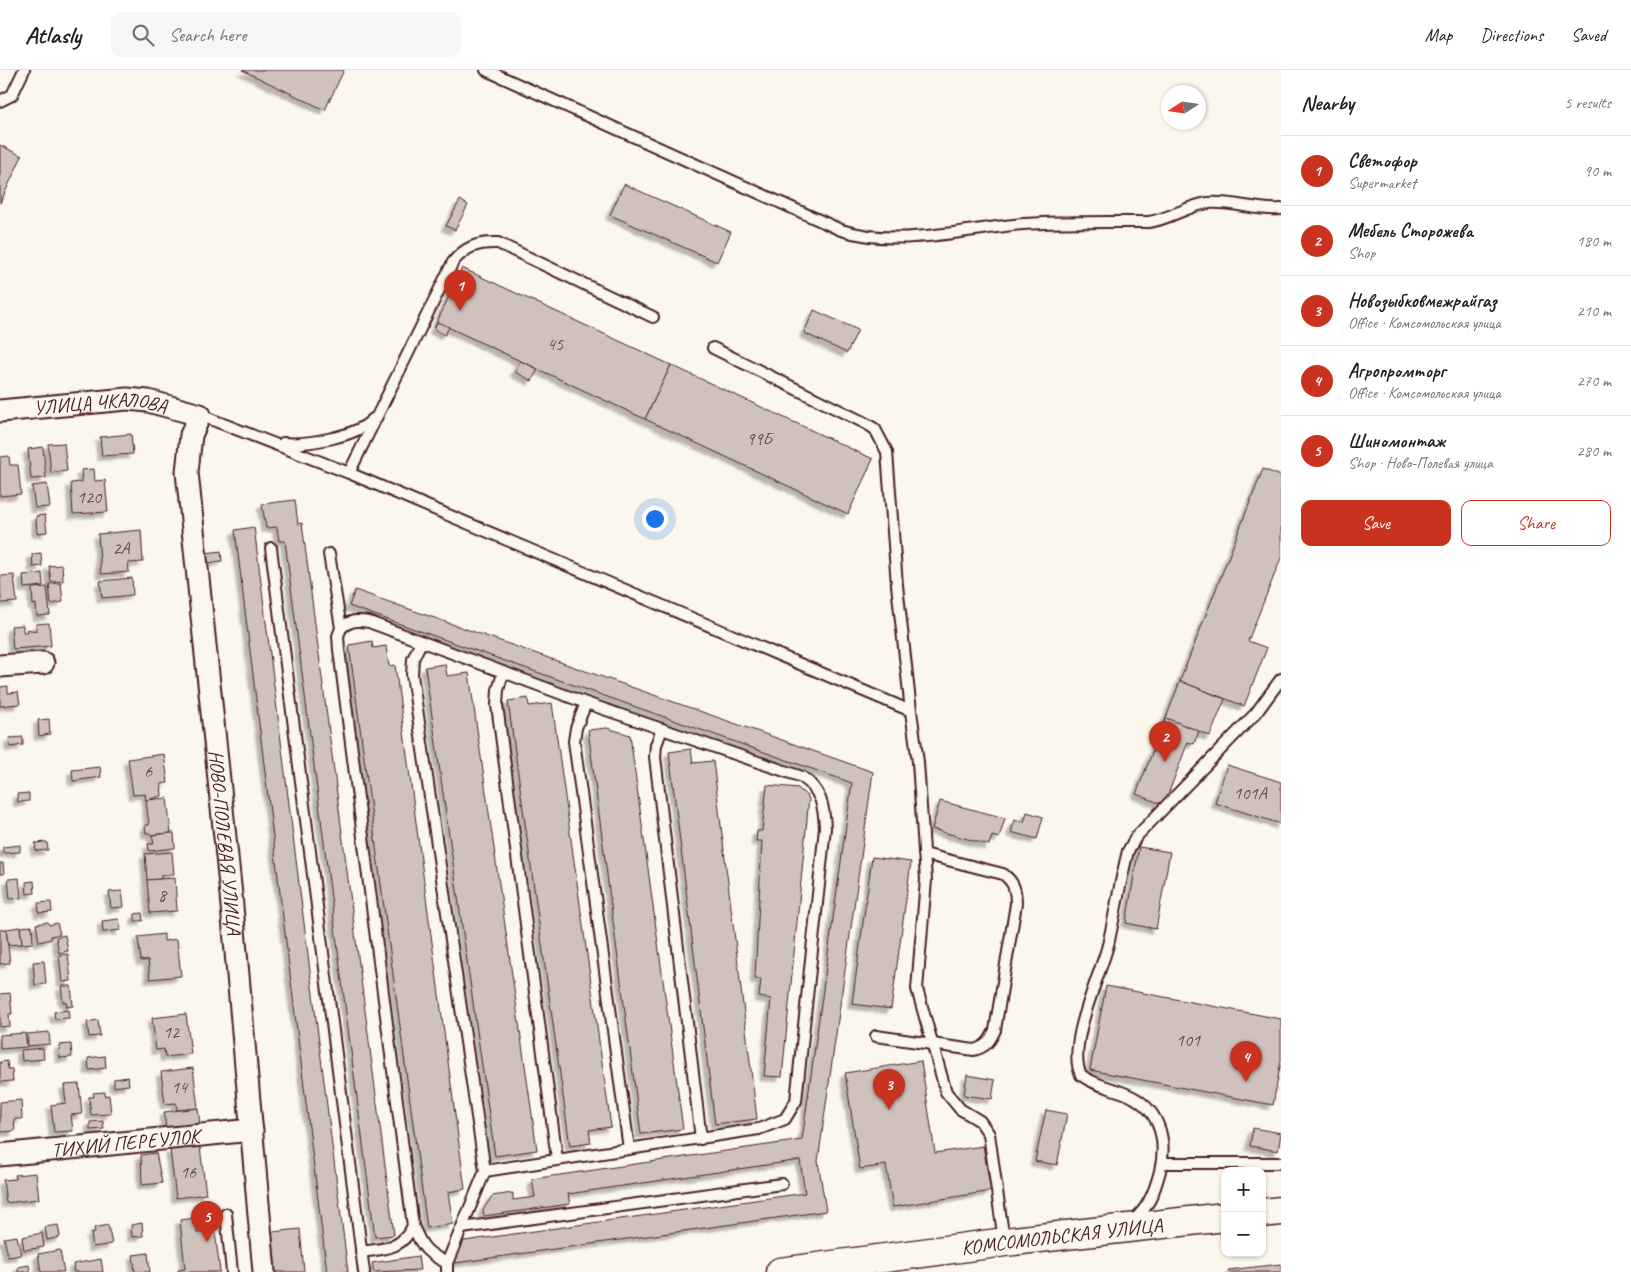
<!DOCTYPE html>
<meta charset="utf-8">
<style>
:root{--surface:#fff;--page:#f6f6f6;--text:#222;--muted:#767676;--line:#e0e0e0;--accent:#c8321e}
body{margin:0;font-family:Caveat,sans-serif;background:var(--page);color:var(--text)}
.controls{position:absolute;right:15px;bottom:15px;display:grid;overflow:hidden;border-radius:10px;box-shadow:0 1px 4px #0004}
.controls button{width:45px;height:45px;display:grid;place-items:center;padding:0;border:0;border-bottom:1px solid var(--line);background:var(--surface);color:var(--text);font:25px sans-serif}
.compass{position:absolute;left:1161px;top:15px;width:45px;height:45px;border-radius:50%;background:var(--surface);box-shadow:0 1px 4px #0004;rotate:258deg}
.you{position:absolute;left:654px;top:448px;width:18px;height:18px;margin:-12px;border:4px solid #fff;border-radius:50%;background:#1a73e8;box-shadow:0 0 0 8px #1a73e833}
.badge{display:grid;place-items:center;width:32px;height:32px;border-radius:50%;background:var(--accent);color:#fff;font-size:16px;font-weight:700}
.pin{position:absolute;translate:-50% -41px;filter:drop-shadow(0 1px 2px #0008)}
.pin::after{content:'';position:absolute;top:26px;width:18px;height:15px;background:inherit;clip-path:polygon(0 0,100% 0,50% 100%)}
.list{margin:0;padding:0;list-style:none}
h2{display:flex;justify-content:space-between;align-items:center;height:65px;margin:0;padding:0 20px;font-size:21px}
h2 small{font-size:16px;font-weight:400;color:var(--muted)}
.list li{display:grid;grid-template-columns:32px 1fr auto;gap:15px;align-items:center;box-sizing:border-box;height:70px;padding:0 20px;border-top:1px solid var(--line)}
.list b{display:block;font-size:19px;white-space:nowrap}
.list p{margin:0;font-size:16px;white-space:nowrap;color:var(--muted)}
.list em{font-size:16px;font-style:normal;color:var(--muted)}
.actions{display:flex;gap:10px;padding:15px 20px}
.actions a{flex:1;padding:11px 0;border:1px solid var(--accent);border-radius:10px;text-align:center;font-size:18px;color:var(--accent)}
.actions .main{background:var(--accent);color:#fff}
.icon{flex:none;width:28px;height:28px;fill:none;stroke:currentColor;stroke-width:2;stroke-linecap:round;stroke-linejoin:round}
.map{position:relative;flex:none;width:1281px;height:1202px;overflow:hidden}
header{display:flex;align-items:center;gap:30px;box-sizing:border-box;height:70px;padding:0 25px;background:var(--surface);border-bottom:1px solid var(--line)}
header strong{font-size:24px}
nav{display:flex;gap:28px;margin-inline-start:auto;font-size:18px}
.search{width:350px;height:45px;background:var(--page);display:flex;align-items:center;gap:12px;box-sizing:border-box;padding:0 18px;border-radius:10px;color:var(--muted);font-size:19px}
main{display:flex}
aside{flex:1;background:var(--surface)}
.map>svg:first-child{display:block}
.building{fill:#cfc2bc;stroke:#4a1f2b;filter:url(#shadow)}
.lines{fill:none;stroke-linecap:round;stroke-linejoin:round}
.lane-casing{stroke:#4a1f2b;stroke-width:14}
.street-casing{stroke:#4a1f2b;stroke-width:25}
.secondary-casing{stroke:#4a1f2b;stroke-width:31}
.lane{stroke:#fbf7ec;stroke-width:10}
.street{stroke:#fbf7ec;stroke-width:21}
.secondary{stroke:#fbf7ec;stroke-width:28}
.labels{text-anchor:middle;stroke-width:4;stroke-linejoin:round;paint-order:stroke}
.number-label{font-size:18px;fill:#6b484f}
.street-label{font-size:20px;fill:#4a1f2b;stroke:#fbf7ec}
</style>
<header>
<strong>Atlasly</strong>
<div class="search"><svg class="icon" aria-label="search" viewBox="0 0 24 24"><circle cx="10" cy="10" r="6"/><path d="M15 15l6 6"/></svg>Search here</div>
<nav><a>Map</a><a>Directions</a><a>Saved</a></nav>
</header>
<main>
<div class="map">
<svg width="1281" height="1202" viewBox="0 0 1281 1202">
<defs>
<filter id="shadow"><feDropShadow dx="-4.5" dy="4.5" stdDeviation="1" flood-color="#0004"/></filter>
</defs>
<rect width="100%" height="100%" fill="#fbf7ec"/>
<filter id="ink" filterUnits="userSpaceOnUse"><feTurbulence type="fractalNoise" baseFrequency=".02" numOctaves="2"/><feDisplacementMap in="SourceGraphic" scale="10" xChannelSelector="R" yChannelSelector="G"/><feConvolveMatrix kernelMatrix="1 2 1 2 8 2 1 2 1" color-interpolation-filters="sRGB"/></filter>
<g filter="url(#ink)">
<g class="building">
<polygon points="242,0 344,0 325,40"/>
<polygon points="0,75 22,86 0,133"/>
<polygon points="624,114 731,162 717,192 610,145"/>
<polygon points="460,130 468,135 455,160 446,156"/>
<polygon points="462,198 671,295 645,349 437,252"/>
<polygon points="814,240 858,260 847,283 804,263"/>
<polygon points="437,252 449,257 445,265 434,259"/>
<polygon points="520,291 538,299 532,311 515,302"/>
<polygon points="671,295 873,389 848,444 645,349"/>
<polygon points="131,364 133,384 102,386 100,367"/>
<polygon points="64,373 67,401 51,403 48,374"/>
<polygon points="43,377 46,408 31,409 28,379"/>
<polygon points="9,386 10,395 18,395 21,424 0,426 0,387"/>
<polygon points="94,399 95,411 105,410 108,442 73,444 71,413 82,412 81,400"/>
<polygon points="1263,399 1281,406 1281,488 1248,571 1267,578 1244,636 1180,611"/>
<polygon points="47,414 50,437 35,438 32,416"/>
<polygon points="295,430 298,454 302,453 394,1165 375,1167 285,471 279,471 277,457 266,458 262,434"/>
<polygon points="45,445 47,462 37,463 36,446"/>
<polygon points="254,457 348,1202 327,1202 235,460"/>
<polygon points="141,460 143,492 128,493 129,502 101,504 98,464"/>
<polygon points="221,481 222,491 206,493 205,483"/>
<polygon points="41,483 42,496 33,497 32,484"/>
<polygon points="62,495 63,511 51,512 49,496"/>
<polygon points="42,503 43,516 24,518 23,505"/>
<polygon points="14,505 17,532 1,533 0,506"/>
<polygon points="132,508 133,525 102,528 100,511"/>
<polygon points="61,513 63,532 51,534 49,514"/>
<polygon points="47,517 50,545 37,546 36,534 33,535 32,518"/>
<polygon points="355,520 873,702 818,1091 826,1141 455,1193 464,1171 805,1123 800,1090 568,1124 570,1134 484,1146 483,1140 492,1126 513,1123 513,1130 535,1127 532,1109 802,1070 852,713 349,536"/>
<polygon points="49,553 51,576 13,579 11,556 23,555 23,562 28,562 27,559 36,561 36,554"/>
<polygon points="372,571 373,578 386,576 389,596 395,595 465,1119 448,1122 453,1154 427,1158 349,575"/>
<polygon points="445,594 447,606 469,603 537,1080 495,1086 425,597"/>
<polygon points="1180,611 1225,629 1210,666 1166,648"/>
<polygon points="8,616 8,623 18,622 20,634 0,636 0,617"/>
<polygon points="528,628 529,636 552,633 611,1057 589,1060 591,1073 570,1076 508,631"/>
<polygon points="1166,648 1199,661 1194,674 1188,672 1164,735 1136,724"/>
<polygon points="49,649 50,664 39,666 38,650"/>
<polygon points="607,658 630,665 683,1059 641,1064 588,660"/>
<polygon points="23,667 23,675 10,677 9,668"/>
<polygon points="691,679 693,693 713,691 757,1049 715,1054 669,682"/>
<polygon points="164,684 168,713 161,714 162,726 146,730 145,724 133,725 128,689"/>
<polygon points="1227,695 1281,712 1281,754 1215,733"/>
<polygon points="100,697 101,707 73,711 72,700"/>
<polygon points="767,715 798,718 809,728 782,1007 764,1006 771,929 759,927 761,909 755,909 762,771 756,771 757,761 762,761"/>
<polygon points="29,723 29,731 18,732 17,724"/>
<polygon points="167,728 171,763 150,765 150,763 146,763 145,755 149,755 146,730"/>
<polygon points="940,731 1005,748 999,768 992,766 989,775 932,759"/>
<polygon points="1027,742 1043,747 1037,769 1011,762 1015,750 1024,752"/>
<polygon points="171,763 174,763 175,778 149,781 148,774 154,774 152,765"/>
<polygon points="47,772 48,780 36,781 35,773"/>
<polygon points="20,775 20,782 3,783 3,777"/>
<polygon points="1139,777 1170,782 1156,859 1126,853"/>
<polygon points="172,782 174,804 161,805 161,809 147,810 145,784"/>
<polygon points="872,787 911,792 891,939 852,934"/>
<polygon points="0,793 3,793 4,804 0,804"/>
<polygon points="19,808 21,828 10,829 8,809"/>
<polygon points="175,808 177,841 150,843 147,810"/>
<polygon points="34,811 35,823 27,824 26,812"/>
<polygon points="122,821 124,837 111,838 109,822"/>
<polygon points="51,832 52,842 39,843 38,833"/>
<polygon points="142,843 143,851 135,851 135,844"/>
<polygon points="119,849 121,860 103,862 102,851"/>
<polygon points="48,852 49,855 57,853 60,864 51,866 51,869 39,872 36,854"/>
<polygon points="32,856 33,873 22,874 20,857"/>
<polygon points="20,857 22,874 8,875 6,859"/>
<polygon points="6,859 10,893 0,894 0,860"/>
<polygon points="164,864 164,871 177,869 181,906 150,909 148,890 141,891 138,867"/>
<polygon points="65,865 68,881 59,883 56,867"/>
<polygon points="68,884 71,911 62,912 59,885"/>
<polygon points="44,891 46,914 35,915 33,892"/>
<polygon points="61,916 71,916 73,936 67,937 66,932 63,932"/>
<polygon points="1106,916 1281,949 1281,991 1273,1035 1090,1000"/>
<polygon points="10,923 12,944 9,944 10,956 0,957 0,924"/>
<polygon points="68,940 69,948 55,949 54,942"/>
<polygon points="186,944 191,984 165,987 164,979 156,980 152,948"/>
<polygon points="98,950 100,966 89,967 87,952"/>
<polygon points="49,962 50,974 28,976 27,964"/>
<polygon points="25,963 27,977 0,979 0,965"/>
<polygon points="71,974 72,987 60,988 59,975"/>
<polygon points="43,978 44,989 22,991 21,980"/>
<polygon points="105,986 106,998 89,1000 88,988"/>
<polygon points="7,991 8,999 12,999 13,1011 0,1012 0,992"/>
<polygon points="921,991 935,1083 983,1076 991,1121 893,1137 886,1095 860,1099 845,1003"/>
<polygon points="193,998 198,1038 177,1040 176,1033 165,1034 161,1002"/>
<polygon points="967,1005 995,1010 992,1029 964,1025"/>
<polygon points="128,1007 129,1015 114,1017 114,1009"/>
<polygon points="79,1014 82,1044 71,1045 73,1061 54,1062 51,1035 66,1033 64,1015"/>
<polygon points="105,1022 105,1026 109,1025 111,1044 91,1045 89,1027 94,1027 93,1023"/>
<polygon points="21,1030 22,1049 14,1049 15,1061 0,1062 0,1032"/>
<polygon points="198,1038 200,1055 166,1059 164,1042"/>
<polygon points="1046,1040 1067,1044 1057,1095 1035,1091"/>
<polygon points="103,1051 104,1059 90,1060 90,1052"/>
<polygon points="1253,1058 1281,1063 1278,1081 1250,1076"/>
<polygon points="200,1077 206,1124 176,1128 170,1080"/>
<polygon points="156,1083 162,1113 142,1115 141,1085"/>
<polygon points="36,1103 39,1129 6,1133 3,1110 16,1109 15,1105"/>
<polygon points="196,1148 197,1163 215,1161 220,1202 178,1202 178,1200 185,1199 180,1150"/>
<polygon points="142,1153 143,1166 132,1167 131,1155"/>
<polygon points="58,1155 60,1167 47,1170 45,1157"/>
<polygon points="108,1155 112,1174 93,1177 91,1163 95,1162 94,1158"/>
<polygon points="300,1159 304,1202 276,1202 272,1162"/>
<polygon points="42,1163 44,1177 24,1180 22,1167"/>
<polygon points="17,1166 21,1185 8,1187 4,1168"/>
<polygon points="60,1180 64,1202 41,1202 38,1184"/>
<polygon points="148,1183 150,1202 135,1202 133,1185"/>
<polygon points="418,1186 420,1200 374,1202 372,1193"/>
<polygon points="101,1189 103,1202 74,1202 73,1194"/>
<polygon points="1281,1194 1281,1202 1228,1202 1228,1200"/>
<polygon points="29,1195 30,1202 18,1202 18,1197"/>
</g>
<g class="lines">
<g class="lane-casing">
<g id="lane">
<path d="M486 0 841 160C899 178 964 159 1023 154 1065 151 1107 152 1149 152 1170 149 1189 135 1208 133 1233 131 1256 141 1281 139"/>
<polyline points="0,31 12,25 24,0"/>
<polyline points="713,278 865,353 875,359 887,382 897,515 911,641"/>
<polyline points="200,345 349,403 911,641 918,692 926,810 917,919 946,1022 960,1039 980,1051 989,1064 1004,1171"/>
<path d="M283 373C306 375 357 367 373 349"/>
<path d="M349 403 453 192C465 177 478 172 498 173L653 247"/>
<polyline points="271,478 364,1202"/>
<path d="M329 484 341 558 338 566 339 580 413 1156C401 1180 385 1178 361 1182"/>
<path d="M341 558C350 550 357 550 369 552L586 633 802 707C821 720 824 736 825 758L796 1031 785 1049 759 1059 485 1101 447 1193V1202"/>
<polyline points="421,572 413,589 412,605 485,1101"/>
<polyline points="503,603 498,620 497,635 557,1089"/>
<polyline points="586,633 576,658 574,671 629,1079"/>
<polyline points="662,659 656,675 655,687 701,1069"/>
<path d="M876 966 974 980C986 977 990 971 995 960L1016 834C1016 820 1014 812 1003 804L924 784"/>
<polyline points="1162,1093 1281,1093"/>
<polyline points="226,1144 232,1202"/>
<path d="M1132 1151C1148 1140 1155 1120 1160 1101 1168 1067 1158 1036 1124 1023 1109 1017 1094 1015 1081 1005 1066 976 1100 906 1108 875 1115 844 1120 812 1128 781L1136 767 1256 643 1281 609"/>
<path d="M413 1156C422 1178 427 1183 447 1193"/>
<polyline points="462,1158 782,1114"/>
</g>
</g>
<g class="street-casing">
<g id="street">
<path id="s1" d="M0 341 127 329 148 331 200 345 191 365 187 402 231 825 264 1202"/>
<polyline points="0,596 43,593"/>
<path id="s2" d="M0 1085 252 1060"/>
</g>
</g>
<g class="secondary-casing">
<g id="secondary">
<polyline points="1262,1143 1281,1141"/>
<path id="s3" d="M780 1202 1005 1172 1225 1147"/>
</g>
</g>
<use href="#lane" class="lane"/>
<use href="#street" class="street"/>
<use href="#secondary" class="secondary"/>
</g>
</g>
<g class="labels">
<g class="number-label">
<text x="555" y="280">45</text>
<text x="759" y="375">99Б</text>
<text x="89" y="433">120</text>
<text x="121" y="484">2А</text>
<text x="148" y="707">6</text>
<text x="1250" y="729">101А</text>
<text x="162" y="831">8</text>
<text x="171" y="968">12</text>
<text x="1188" y="976">101</text>
<text x="179" y="1023">14</text>
<text x="188" y="1108">16</text>
</g>
<g class="street-label">
<text dy="7" stroke="none"><textPath href="#s1" startOffset="101">УЛИЦА ЧКАЛОВА</textPath></text>
<text dy="7" stroke="none"><textPath href="#s1" startOffset="634">НОВО-ПОЛЕВАЯ УЛИЦА</textPath></text>
<text dy="7" stroke="none"><textPath href="#s2" startOffset="126">ТИХИЙ ПЕРЕУЛОК</textPath></text>
<text dy="7" stroke="none"><textPath href="#s3" startOffset="284">КОМСОМОЛЬСКАЯ УЛИЦА</textPath></text>
</g>
</g>
</svg>
<div class="controls">
<button>+</button>
<button>−</button>
</div>
<svg class="compass" viewBox="-18 -18 36 36"><path d="M0-13l5 13h-10z" fill="#e53935"/><path d="M0 13l5-13h-10z" fill="#767676"/></svg>
<div class="you"></div>
<div class="pin badge" style="left:460px;top:241px">1</div>
<div class="pin badge" style="left:1165px;top:692px">2</div>
<div class="pin badge" style="left:889px;top:1040px">3</div>
<div class="pin badge" style="left:1246px;top:1012px">4</div>
<div class="pin badge" style="left:207px;top:1172px">5</div>
</div>
<aside>
<h2>Nearby<small>5 results</small></h2>
<ul class="list">
<li><span class="badge">1</span><div><b>Светофор</b><p>Supermarket</p></div><em>90 m</em></li>
<li><span class="badge">2</span><div><b>Мебель Сторожева</b><p>Shop</p></div><em>180 m</em></li>
<li><span class="badge">3</span><div><b>Новозыбковмежрайгаз</b><p>Office · Комсомольская улица</p></div><em>210 m</em></li>
<li><span class="badge">4</span><div><b>Агропромторг</b><p>Office · Комсомольская улица</p></div><em>270 m</em></li>
<li><span class="badge">5</span><div><b>Шиномонтаж</b><p>Shop · Ново-Полевая улица</p></div><em>280 m</em></li>
</ul>
<div class="actions"><a class="main">Save</a><a>Share</a></div>
</aside>
</main>
